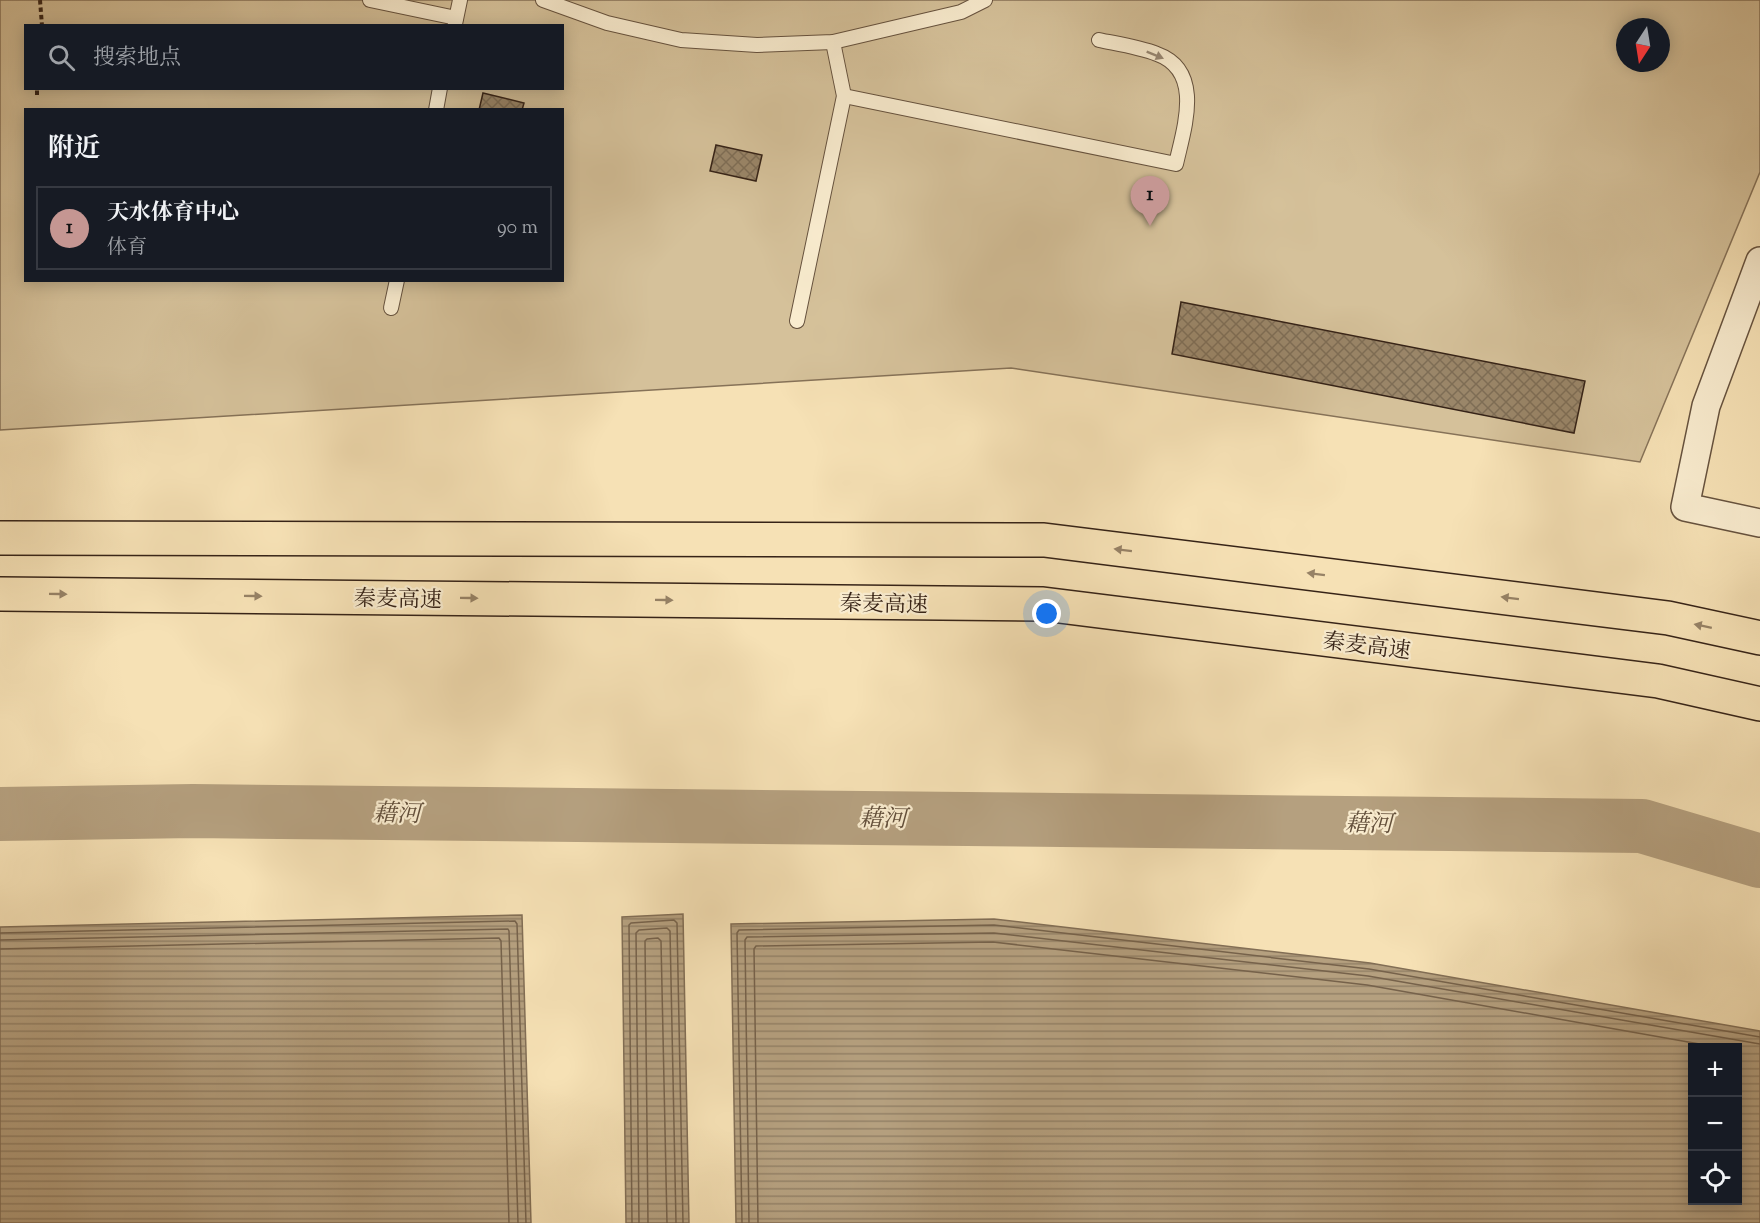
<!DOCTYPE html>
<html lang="zh">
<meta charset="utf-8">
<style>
:root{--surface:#171b24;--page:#20242c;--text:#f1f3f6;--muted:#9ea1a6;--line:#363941;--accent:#c59692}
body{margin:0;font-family:"Sorts Mill Goudy","Noto Serif SC",serif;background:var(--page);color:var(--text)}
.controls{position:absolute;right:18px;bottom:18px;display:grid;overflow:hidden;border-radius:0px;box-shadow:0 3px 15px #0003}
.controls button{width:54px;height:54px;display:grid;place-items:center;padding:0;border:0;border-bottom:2px solid var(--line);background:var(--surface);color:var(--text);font:30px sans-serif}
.compass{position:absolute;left:1616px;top:18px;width:54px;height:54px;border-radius:50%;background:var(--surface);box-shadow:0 3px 15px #0003;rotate:192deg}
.you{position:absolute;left:1047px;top:614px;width:21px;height:21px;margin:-15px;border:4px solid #fff;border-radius:50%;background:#1a73e8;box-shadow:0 0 0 9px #1a73e833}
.badge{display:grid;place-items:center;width:39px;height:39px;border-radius:50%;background:var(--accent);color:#111;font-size:20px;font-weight:700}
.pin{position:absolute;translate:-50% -50px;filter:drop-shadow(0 2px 3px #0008)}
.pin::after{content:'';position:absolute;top:32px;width:21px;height:18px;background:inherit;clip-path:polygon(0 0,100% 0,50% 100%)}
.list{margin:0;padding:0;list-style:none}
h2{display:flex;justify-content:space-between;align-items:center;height:78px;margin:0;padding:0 24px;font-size:26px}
h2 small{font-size:20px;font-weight:400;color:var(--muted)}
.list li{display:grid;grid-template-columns:39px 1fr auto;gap:18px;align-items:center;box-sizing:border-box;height:84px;margin:0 12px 12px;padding:0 12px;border:2px solid var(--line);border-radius:0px}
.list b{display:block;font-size:22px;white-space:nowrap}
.list p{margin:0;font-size:20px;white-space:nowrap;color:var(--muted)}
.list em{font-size:20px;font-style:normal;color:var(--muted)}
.icon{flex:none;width:33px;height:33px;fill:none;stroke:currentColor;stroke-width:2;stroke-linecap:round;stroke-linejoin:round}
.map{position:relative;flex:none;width:1760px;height:1223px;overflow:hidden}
.search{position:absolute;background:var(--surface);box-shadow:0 3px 15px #0003;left:24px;top:24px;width:540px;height:66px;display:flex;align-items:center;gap:15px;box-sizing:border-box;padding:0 21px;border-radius:0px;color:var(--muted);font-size:22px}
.panel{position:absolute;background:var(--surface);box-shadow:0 3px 15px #0003;left:24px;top:108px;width:540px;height:174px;border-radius:0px}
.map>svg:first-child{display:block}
.pitch{fill:#d5c19a;stroke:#867258;stroke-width:1.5;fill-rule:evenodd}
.water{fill:url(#water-rules);stroke:#826e55;stroke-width:1.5;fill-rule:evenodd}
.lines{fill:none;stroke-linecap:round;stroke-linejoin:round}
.shore{stroke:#76624b;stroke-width:1.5}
.river{stroke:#b5a07f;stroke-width:54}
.building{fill:url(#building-cross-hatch);stroke:#362317;stroke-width:1.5}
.service-casing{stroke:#66523e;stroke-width:16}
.minor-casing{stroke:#66523e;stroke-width:30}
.motorway-casing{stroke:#362317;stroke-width:36}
.path{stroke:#362317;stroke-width:4;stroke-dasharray:4.5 3;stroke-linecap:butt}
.service{stroke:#f9eccf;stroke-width:14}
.minor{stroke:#f9eccf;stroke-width:27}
.motorway{stroke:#f6e1b5;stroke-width:33}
.oneway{fill:#988873}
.oneway2{fill:#968266}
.labels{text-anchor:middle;stroke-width:4.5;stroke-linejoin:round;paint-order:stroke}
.street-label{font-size:22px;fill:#362317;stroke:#f9eccf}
.water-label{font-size:24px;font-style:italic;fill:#624f3b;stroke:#f9eccf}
</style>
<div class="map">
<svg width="1760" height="1223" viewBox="0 0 1760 1223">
<defs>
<pattern id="water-rules" width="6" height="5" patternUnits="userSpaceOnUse" patternTransform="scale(1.5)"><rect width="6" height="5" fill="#b5a07f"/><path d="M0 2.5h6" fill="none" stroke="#948267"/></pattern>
<pattern id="building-cross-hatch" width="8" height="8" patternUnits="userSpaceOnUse" patternTransform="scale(1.5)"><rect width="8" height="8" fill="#9a8669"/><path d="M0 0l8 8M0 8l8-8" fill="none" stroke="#7e6d55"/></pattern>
</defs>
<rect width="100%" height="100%" fill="#f6e1b5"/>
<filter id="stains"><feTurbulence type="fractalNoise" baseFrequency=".00333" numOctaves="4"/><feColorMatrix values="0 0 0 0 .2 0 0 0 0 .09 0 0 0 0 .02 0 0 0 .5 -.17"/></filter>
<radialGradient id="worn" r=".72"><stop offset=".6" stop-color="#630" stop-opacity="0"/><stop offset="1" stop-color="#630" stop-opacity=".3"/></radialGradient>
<path class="pitch" d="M0 0H1760V172L1640 462 1011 368 0 430ZM26 26H562V88H26ZM1625 27H1661V63H1625ZM26 110H562V280H26Z"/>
<g class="water">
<polygon points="683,914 689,1223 626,1223 622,917"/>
<polygon points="522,915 531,1223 0,1223 0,927"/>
<path d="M994 919 1370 963 1760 1031V1223H736L731 924ZM1692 1048H1738V1200H1692Z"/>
</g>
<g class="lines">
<g class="shore">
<polyline points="0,933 515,921 517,924 526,1223"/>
<polyline points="0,940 508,929 509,931 518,1223"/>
<polyline points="0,949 499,938 501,941 509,1223"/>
<polyline points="632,1223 629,925 631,923 674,920 677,923 683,1223"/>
<polyline points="639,1223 636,933 639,930 667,928 670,931 676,1223"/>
<polyline points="648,1223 645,941 647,939 658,938 661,941 667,1223"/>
<polyline points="742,1223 737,933 739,930 994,925 1369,969 1760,1037"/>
<polyline points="749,1223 745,940 747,937 994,933 1368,976 1760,1044"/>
<polyline points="758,1223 754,949 756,946 993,942 1367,985 1722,1048"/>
</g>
<polyline class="river" points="0,814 193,811 1642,826 1760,861"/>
</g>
<g class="building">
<polygon points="483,93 524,103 522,110 479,110"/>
<polygon points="716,145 762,155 756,181 710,171"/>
<polygon points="1181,302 1585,381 1574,433 1172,354"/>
</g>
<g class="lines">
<g class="service-casing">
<g id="service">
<polyline points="370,0 456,18"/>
<polyline points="543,0 607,23 681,40 757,45 833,42 961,12 985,0"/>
<polyline points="455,24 460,0"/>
<path d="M844 96 1176 164C1184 128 1204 71 1157 54 1139 47 1118 44 1099 40"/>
<polyline points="436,110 440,88"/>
<polyline points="391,308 397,280"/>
<polyline points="797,321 844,96 833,42"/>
</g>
</g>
<g class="minor-casing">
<polyline id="minor" points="1760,261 1706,406 1685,507 1760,523"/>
</g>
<g class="motorway-casing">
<g id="motorway">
<polyline points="0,538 1044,540 1668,618 1760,638"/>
<polyline points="0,594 1043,604 1658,681 1760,704"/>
</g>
</g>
<g class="path">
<polyline points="40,0 42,26"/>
<polyline points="37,95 37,88"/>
</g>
<use href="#service" class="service"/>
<use href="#minor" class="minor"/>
<use href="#motorway" class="motorway"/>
</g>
<defs><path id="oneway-solid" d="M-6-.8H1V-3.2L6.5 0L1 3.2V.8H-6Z" transform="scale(1.5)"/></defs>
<use class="oneway" href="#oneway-solid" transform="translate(1155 55) rotate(22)"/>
<g class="oneway2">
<use href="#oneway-solid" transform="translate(1123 550) rotate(-173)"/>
<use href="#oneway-solid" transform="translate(1316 574) rotate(-173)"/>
<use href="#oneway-solid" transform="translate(58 594) rotate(1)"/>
<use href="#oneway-solid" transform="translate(253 596) rotate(1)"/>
<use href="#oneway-solid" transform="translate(469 598) rotate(1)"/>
<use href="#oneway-solid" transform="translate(1510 598) rotate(-173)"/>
<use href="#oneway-solid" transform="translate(664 600) rotate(1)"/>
<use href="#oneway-solid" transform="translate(1703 626) rotate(-168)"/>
</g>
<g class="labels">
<g class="street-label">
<text transform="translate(398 598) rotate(1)" y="8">秦麦高速</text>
<text transform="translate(884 603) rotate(1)" y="8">秦麦高速</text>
<text transform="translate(1367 645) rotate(7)" y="8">秦麦高速</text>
</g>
<g class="water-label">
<text transform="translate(397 813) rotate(1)" y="8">藉河</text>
<text transform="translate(883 818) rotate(1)" y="8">藉河</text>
<text transform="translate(1369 823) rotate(1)" y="8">藉河</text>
</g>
</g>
<rect width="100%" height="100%" filter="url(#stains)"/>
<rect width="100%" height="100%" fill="url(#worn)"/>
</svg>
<div class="controls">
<button>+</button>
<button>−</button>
<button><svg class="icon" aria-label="locate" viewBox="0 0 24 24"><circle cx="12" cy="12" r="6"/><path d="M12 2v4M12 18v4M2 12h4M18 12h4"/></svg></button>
</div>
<svg class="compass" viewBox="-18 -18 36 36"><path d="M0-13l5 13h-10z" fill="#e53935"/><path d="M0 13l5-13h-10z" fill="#9ea1a6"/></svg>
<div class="you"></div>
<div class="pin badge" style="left:1150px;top:226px">1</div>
<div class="search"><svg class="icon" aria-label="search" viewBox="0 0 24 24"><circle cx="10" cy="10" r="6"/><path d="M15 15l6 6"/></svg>搜索地点</div>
<section class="panel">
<h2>附近<small></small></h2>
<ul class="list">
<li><span class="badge">1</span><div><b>天水体育中心</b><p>体育</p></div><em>90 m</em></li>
</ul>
</section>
</div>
